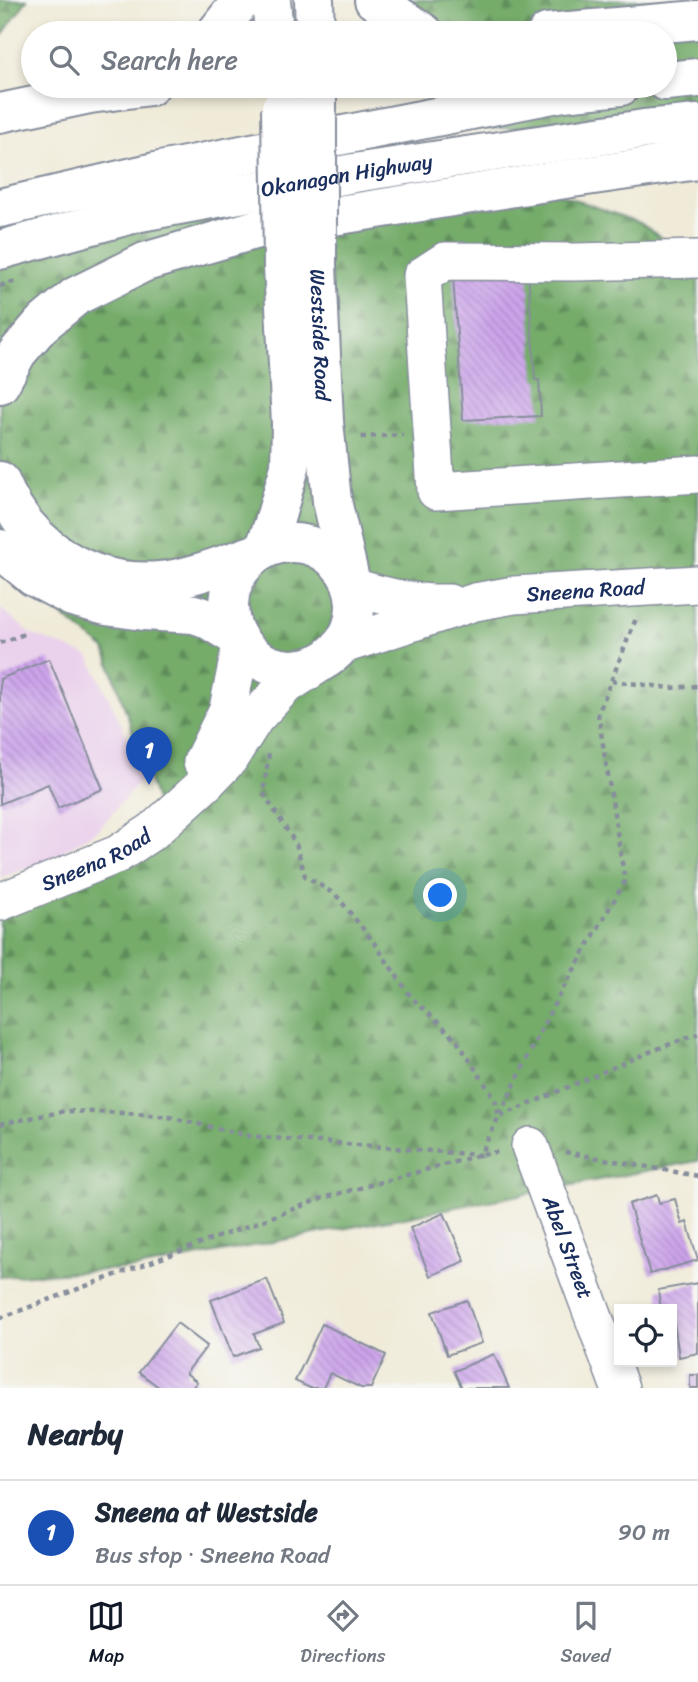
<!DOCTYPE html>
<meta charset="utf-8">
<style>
:root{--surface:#fff;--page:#f6f6f7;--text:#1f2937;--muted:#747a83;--line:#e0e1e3;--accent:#111827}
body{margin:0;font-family:Sriracha,sans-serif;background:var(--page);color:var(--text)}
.controls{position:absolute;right:21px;bottom:21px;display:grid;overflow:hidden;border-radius:0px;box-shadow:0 4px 10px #0003}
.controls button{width:63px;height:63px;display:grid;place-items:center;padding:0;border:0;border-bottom:2px solid var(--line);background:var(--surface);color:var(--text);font:35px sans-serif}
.you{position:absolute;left:441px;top:896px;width:24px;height:24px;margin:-18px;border:5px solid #fff;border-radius:50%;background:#1a73e8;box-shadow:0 0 0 10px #1a73e833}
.badge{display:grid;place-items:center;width:46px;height:46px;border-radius:50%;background:var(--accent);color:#fff;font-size:23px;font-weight:700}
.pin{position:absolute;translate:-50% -58px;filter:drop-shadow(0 2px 4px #0008)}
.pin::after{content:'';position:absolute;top:37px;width:24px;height:21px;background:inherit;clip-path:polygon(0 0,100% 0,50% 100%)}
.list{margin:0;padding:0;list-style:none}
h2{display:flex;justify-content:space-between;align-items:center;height:91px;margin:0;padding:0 28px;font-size:30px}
h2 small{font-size:23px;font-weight:400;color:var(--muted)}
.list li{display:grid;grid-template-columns:46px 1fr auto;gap:21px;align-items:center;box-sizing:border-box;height:105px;padding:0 28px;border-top:2px solid var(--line)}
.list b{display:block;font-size:26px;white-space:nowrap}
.list p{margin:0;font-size:23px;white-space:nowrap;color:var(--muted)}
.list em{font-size:23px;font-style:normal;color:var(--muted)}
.icon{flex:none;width:38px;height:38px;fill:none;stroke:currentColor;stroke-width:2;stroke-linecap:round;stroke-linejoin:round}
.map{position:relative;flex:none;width:698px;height:1388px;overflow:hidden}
.search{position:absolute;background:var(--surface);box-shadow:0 4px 10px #0003;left:21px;right:21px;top:21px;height:77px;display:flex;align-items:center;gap:18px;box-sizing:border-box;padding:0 24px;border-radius:38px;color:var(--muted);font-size:26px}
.sheet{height:196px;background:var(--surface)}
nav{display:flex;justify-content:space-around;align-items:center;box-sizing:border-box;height:98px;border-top:2px solid var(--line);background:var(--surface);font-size:19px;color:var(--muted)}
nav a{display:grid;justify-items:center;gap:4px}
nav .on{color:var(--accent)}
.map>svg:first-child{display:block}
.built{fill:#ead1ec}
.forest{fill:url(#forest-firs);stroke:#486e64;stroke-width:2}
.building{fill:url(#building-back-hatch)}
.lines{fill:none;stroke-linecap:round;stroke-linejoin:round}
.minor-casing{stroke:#868d9b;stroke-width:40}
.major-casing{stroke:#868d9b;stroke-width:42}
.highway-casing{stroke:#868d9b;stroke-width:42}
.path{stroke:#868d9b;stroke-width:4.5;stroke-dasharray:5 5;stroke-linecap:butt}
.minor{stroke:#fff;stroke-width:37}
.major{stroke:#fff;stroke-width:38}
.highway{stroke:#fff;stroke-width:38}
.major-bridge-casing{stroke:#868d9b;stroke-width:42;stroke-linecap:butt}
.major-bridge{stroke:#fff;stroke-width:38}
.labels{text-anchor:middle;stroke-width:5;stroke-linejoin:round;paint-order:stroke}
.street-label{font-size:21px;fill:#1b2f5e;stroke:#f6f6f2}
</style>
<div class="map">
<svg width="698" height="1388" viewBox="0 0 698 1388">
<defs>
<pattern id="forest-firs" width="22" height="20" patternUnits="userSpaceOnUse" patternTransform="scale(1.75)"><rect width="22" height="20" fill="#74ac6a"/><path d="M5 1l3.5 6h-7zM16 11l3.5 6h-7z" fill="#5e8c5a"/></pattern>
<pattern id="building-back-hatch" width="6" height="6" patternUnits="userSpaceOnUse" patternTransform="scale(1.75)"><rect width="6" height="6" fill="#cda4eb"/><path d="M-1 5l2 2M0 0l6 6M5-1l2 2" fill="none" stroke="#a686c2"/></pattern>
</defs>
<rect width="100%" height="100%" fill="#f6f6f2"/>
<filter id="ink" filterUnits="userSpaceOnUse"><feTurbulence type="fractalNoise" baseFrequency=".0143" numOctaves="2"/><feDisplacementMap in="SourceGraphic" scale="14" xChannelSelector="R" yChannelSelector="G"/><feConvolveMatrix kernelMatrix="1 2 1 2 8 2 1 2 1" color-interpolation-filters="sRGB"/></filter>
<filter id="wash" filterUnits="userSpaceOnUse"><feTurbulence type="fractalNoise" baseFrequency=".00686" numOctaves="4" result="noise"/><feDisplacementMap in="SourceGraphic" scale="28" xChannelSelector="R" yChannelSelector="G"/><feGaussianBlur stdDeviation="1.57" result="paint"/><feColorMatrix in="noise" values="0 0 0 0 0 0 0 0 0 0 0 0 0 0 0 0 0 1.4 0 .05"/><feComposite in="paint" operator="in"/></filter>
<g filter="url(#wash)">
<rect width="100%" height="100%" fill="#f0ebd8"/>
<polygon class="built" points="0,608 31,634 89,656 145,775 98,830 49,860 0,878"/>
<g class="forest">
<polygon points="0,0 27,0 0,38"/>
<polygon points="363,0 698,0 698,120 487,129 445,86 665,86 665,33 395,33"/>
<polygon points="506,175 640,223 698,264 698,1161 137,1268 0,1277 0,889 106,844 157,804 105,649 0,567 0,205"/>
</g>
<g id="blocks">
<g class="building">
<polygon points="528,271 535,380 539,380 541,416 463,420 453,276"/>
<polygon points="49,659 103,789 58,808 48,784 0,804 0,679"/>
<polygon points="657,1195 659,1203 675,1199 682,1224 687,1222 698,1260 650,1274 629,1204"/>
<polygon points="444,1213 465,1261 430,1276 410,1228"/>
<polygon points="267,1279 284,1323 254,1334 259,1347 233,1357 211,1300"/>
<polygon points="698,1283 698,1353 679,1357 672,1309 661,1309 658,1290"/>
<polygon points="467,1300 482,1343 447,1355 432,1312"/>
<polygon points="177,1323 207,1346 186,1373 197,1382 192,1388 160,1388 139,1372"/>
<polygon points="322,1324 386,1355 371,1388 361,1388 330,1373 323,1388 310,1388 295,1381"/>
<polygon points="494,1354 509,1388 462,1388 454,1371"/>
<rect x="690" y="1375" width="8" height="13"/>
</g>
</g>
</g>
<g filter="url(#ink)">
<use href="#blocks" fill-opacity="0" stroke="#868d9b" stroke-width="2"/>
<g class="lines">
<g class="minor-casing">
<g id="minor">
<polyline points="698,259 575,262 445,261 422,276 436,491 698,474"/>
<path d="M353 587C386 597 415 604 449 603"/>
<path id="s1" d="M343 645 475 602 514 595 698 584"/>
<polyline points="202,762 228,709 241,645"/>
<path id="s2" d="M0 902 118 854 153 831 207 782 229 759 255 718 284 687 319 664"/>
<path id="s3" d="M530 1146 620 1388"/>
</g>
</g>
<g class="major-casing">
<g id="major">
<polyline points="271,0 274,33"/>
<polyline points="314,0 315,33"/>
<polyline points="317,86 317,114"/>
<path id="s4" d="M317 265 324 422 332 501 350 579"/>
<circle cx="292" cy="606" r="63"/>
<polyline points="264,549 273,526 290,467 291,424 283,266"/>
</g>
</g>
<g class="highway-casing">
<g id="highway">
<polyline points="374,0 424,33"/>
<polyline points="216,33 242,0"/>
<polyline points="547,33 698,20"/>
<polyline points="665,81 698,78"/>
<polyline points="0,113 90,94 150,86"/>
<polyline points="0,208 155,172 563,92 621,86"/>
<path id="s5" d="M0 250 140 212 354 173 644 129 698 124"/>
<polyline points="0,384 17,353 41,325 76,296 145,262 264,227 565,179 698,160"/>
<path d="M0 481C27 547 89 587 160 581 193 578 227 563 258 553"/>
<polyline points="0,549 34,577 72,597 106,606 144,611 194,614 206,618 235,636"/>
</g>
</g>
<g class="path">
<polyline points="0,286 19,280"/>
<polyline points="361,437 403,435"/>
<polyline points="0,643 27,633"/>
<polyline points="612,681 671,688 698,686"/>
<polyline points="269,754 263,793 296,844 305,876 336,895 375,944 411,997 455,1038 495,1099 499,1117 649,1052 698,1034"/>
<polyline points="0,1124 66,1111 126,1113 169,1117 249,1136 480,1155 552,1008 625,881 598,714 637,616"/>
<polyline points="565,1152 698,1176"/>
<polyline points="0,1318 323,1198 480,1155 501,1151"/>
</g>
<use href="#minor" class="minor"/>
<use href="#major" class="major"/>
<use href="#highway" class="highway"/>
<g class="major-bridge-casing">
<g id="major-bridge">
<polyline points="281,108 283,266"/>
<polyline points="317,114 317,265"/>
</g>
</g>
<use href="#major-bridge" class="major-bridge"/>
</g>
</g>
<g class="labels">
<g class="street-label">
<text dy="7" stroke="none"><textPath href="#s5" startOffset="355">Okanagan Highway</textPath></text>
<text dy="7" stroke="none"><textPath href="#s4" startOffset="70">Westside Road</textPath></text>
<text dy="7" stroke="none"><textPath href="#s1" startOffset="250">Sneena Road</textPath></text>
<text dy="7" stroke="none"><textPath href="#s2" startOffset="105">Sneena Road</textPath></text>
<text dy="7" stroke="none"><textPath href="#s3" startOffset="108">Abel Street</textPath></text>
</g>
</g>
</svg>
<div class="controls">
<button><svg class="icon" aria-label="locate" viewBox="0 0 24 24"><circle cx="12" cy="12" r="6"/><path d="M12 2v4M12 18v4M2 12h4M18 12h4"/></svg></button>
</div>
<div class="you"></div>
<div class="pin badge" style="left:149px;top:785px;background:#1a4fb4">1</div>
<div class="search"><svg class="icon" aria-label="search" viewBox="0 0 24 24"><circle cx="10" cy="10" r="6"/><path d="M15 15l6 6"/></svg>Search here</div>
</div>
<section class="sheet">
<h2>Nearby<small></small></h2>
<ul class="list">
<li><span class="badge" style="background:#1a4fb4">1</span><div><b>Sneena at Westside</b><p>Bus stop · Sneena Road</p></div><em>90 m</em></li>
</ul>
</section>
<nav>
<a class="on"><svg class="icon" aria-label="map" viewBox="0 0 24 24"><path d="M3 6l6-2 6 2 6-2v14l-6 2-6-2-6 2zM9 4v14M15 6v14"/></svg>Map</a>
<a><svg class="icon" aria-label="directions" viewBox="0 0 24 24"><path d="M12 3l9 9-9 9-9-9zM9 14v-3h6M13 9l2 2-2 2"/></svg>Directions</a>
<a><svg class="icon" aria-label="saved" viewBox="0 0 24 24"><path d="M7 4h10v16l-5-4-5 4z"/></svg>Saved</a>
</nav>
